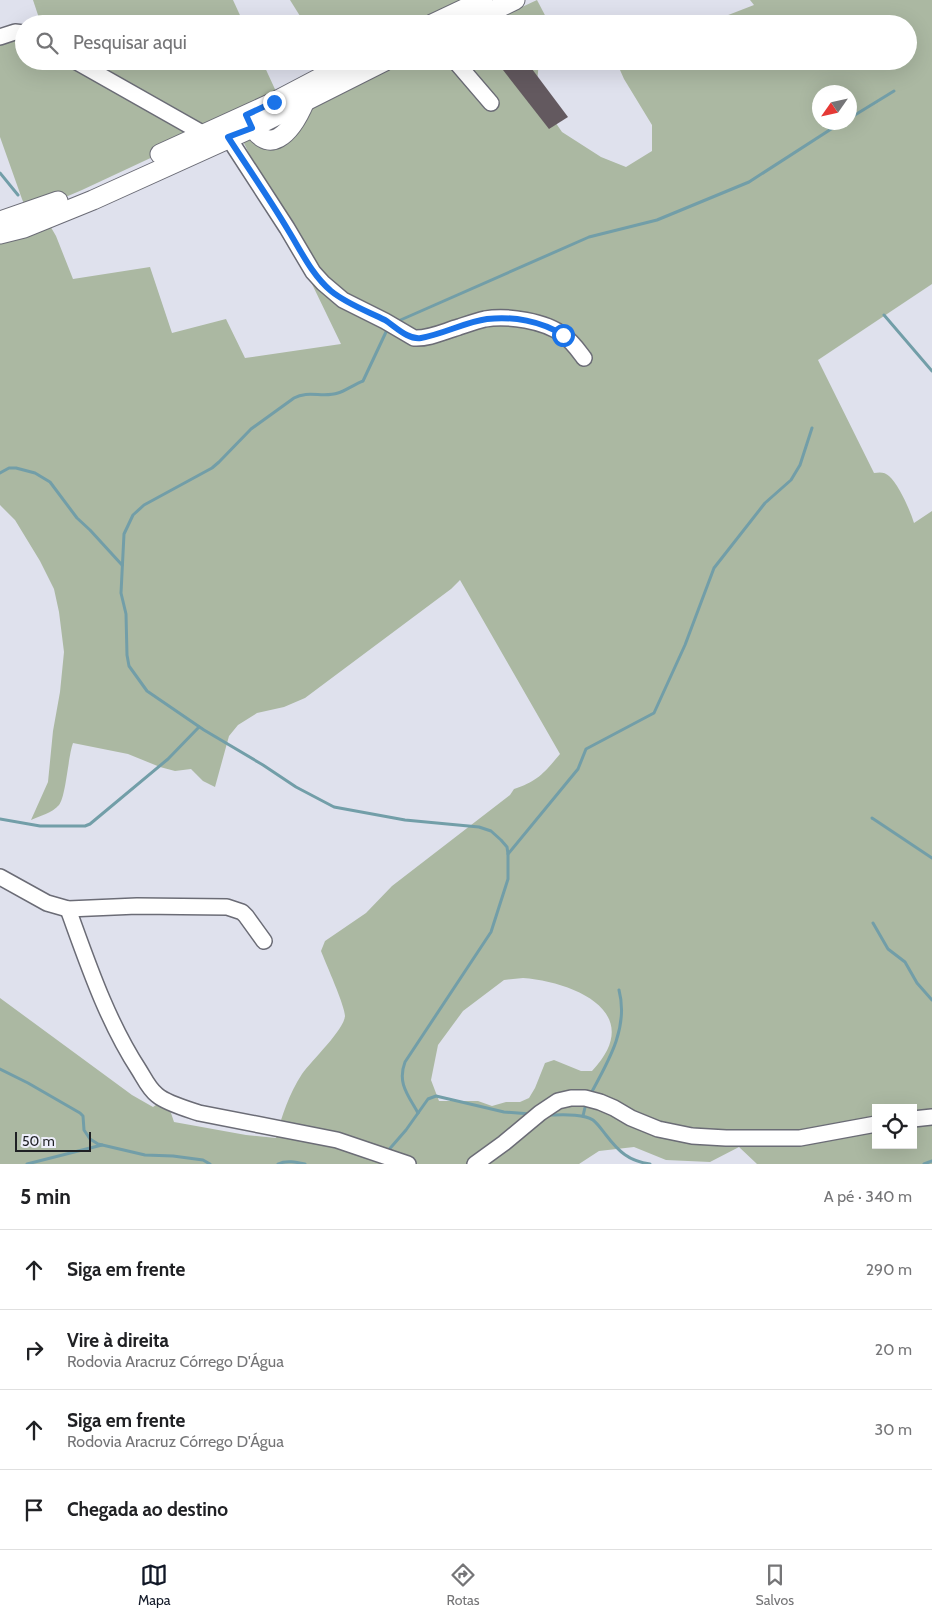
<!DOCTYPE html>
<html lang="pt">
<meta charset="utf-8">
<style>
:root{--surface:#fff;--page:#f6f6f6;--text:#202124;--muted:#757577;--line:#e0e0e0;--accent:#111827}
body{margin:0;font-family:Cabin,sans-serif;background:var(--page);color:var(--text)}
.controls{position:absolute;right:15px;bottom:15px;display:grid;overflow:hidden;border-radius:0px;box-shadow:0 5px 20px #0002}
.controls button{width:45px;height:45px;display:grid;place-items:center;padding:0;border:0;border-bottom:1px solid var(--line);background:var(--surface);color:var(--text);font:25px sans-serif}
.compass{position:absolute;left:812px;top:85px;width:45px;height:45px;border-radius:50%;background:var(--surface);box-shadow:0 5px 20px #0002;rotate:236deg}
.scale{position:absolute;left:15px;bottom:12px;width:76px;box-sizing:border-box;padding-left:5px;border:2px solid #1f2024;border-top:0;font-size:14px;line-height:18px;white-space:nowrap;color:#1f2024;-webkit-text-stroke:4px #edeefa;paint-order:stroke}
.stop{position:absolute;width:15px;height:15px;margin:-11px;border:4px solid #1a73e8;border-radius:50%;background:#fff}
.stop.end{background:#1a73e8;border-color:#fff;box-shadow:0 1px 5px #0008}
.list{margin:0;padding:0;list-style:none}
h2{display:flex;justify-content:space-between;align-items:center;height:65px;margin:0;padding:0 20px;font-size:21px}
h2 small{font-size:16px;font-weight:400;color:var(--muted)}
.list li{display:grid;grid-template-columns:32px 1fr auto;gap:15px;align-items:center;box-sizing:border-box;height:80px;padding:0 20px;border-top:1px solid var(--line)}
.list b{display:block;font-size:19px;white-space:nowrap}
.list p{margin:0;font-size:16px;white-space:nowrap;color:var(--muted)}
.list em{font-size:16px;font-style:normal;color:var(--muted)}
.icon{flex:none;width:28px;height:28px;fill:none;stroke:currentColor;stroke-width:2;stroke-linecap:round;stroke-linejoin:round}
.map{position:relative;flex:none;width:932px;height:1164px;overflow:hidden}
.search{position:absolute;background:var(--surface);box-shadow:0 5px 20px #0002;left:15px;right:15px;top:15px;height:55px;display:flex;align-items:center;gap:12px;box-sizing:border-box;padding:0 18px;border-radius:28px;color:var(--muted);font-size:19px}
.sheet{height:385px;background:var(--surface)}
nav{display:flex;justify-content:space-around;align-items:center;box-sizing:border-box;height:70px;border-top:1px solid var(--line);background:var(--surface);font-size:14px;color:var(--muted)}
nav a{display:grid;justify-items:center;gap:2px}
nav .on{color:var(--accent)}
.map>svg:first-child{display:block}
.green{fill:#abb8a2;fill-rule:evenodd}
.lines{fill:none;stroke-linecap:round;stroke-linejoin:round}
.stream{stroke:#729ea8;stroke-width:3}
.building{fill:#63595f}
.minor-casing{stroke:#6b6c76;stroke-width:18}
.major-casing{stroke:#6b6c76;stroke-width:21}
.minor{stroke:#fff;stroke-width:15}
.major{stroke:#fff;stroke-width:19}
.route{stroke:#1a73e8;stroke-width:6}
</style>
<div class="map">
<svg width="932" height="1164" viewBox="0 0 932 1164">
<rect width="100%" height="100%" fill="#dfe1ed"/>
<g class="green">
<polygon points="33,0 233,0 244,24 41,24"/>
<polygon points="290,0 493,0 441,24 305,24"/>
<polygon points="537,0 548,21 547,24 485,24"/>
<path d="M750 0H932V284L818 360 874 473C880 472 885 472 889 476 899 485 910 510 914 523L932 511V1164H757L739 1147 710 1162 666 1160 634 1147 599 1151 579 1164H0V998L132 1095 153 1107 166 1098 174 1122 246 1135 276 1138C282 1115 289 1094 302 1074 312 1060 344 1030 345 1016 345 1006 326 964 321 951L325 941 366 913 392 886 510 795 514 789C538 781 544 773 560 754L460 580 451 589 305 698 284 707 257 713 238 725 229 736 215 787 203 781 191 769 175 771 160 767 128 754 73 743C68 757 66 796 59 805 52 813 40 816 31 820L48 782 53 731 60 692 64 652 59 612 54 589 40 561 15 520 0 505V243L49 224 56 236 73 279 150 267 172 333 226 319 245 358 341 344 241 137 403 61H539L536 94 562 132 601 157 626 167 652 151V125L624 79 616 61H908V24H705L754 5ZM820 92H850V122H820ZM523 978C575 982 647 1013 592 1071H581L554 1060 545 1063 535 1088 529 1098 520 1102H506L492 1106 478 1101H439L431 1080 438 1045 463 1011 504 980ZM876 1108H913V1145H876Z"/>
<polygon points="24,34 24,61 262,61 279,98 82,190 28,213 22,199 0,137 0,43"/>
</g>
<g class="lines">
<g class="stream">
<polyline points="850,118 894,91"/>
<polyline points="0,173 18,195"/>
<polyline points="884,315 932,371"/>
<polyline points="396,322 589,237 657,220 749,182 842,122"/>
<path d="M390 328 386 332 363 381C355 384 345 391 338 393 323 398 308 390 294 398L251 429 219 462 212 468 144 505 133 515 124 534 121 593 126 614 127 655 129 666 147 691 204 730 263 765 296 787 334 807 405 820 479 827 491 831 501 840 507 847 508 854V879L491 932 405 1062C397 1083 408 1095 418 1113"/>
<polyline points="0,473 9,468 16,468 35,473 50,482 77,518 90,530 122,565"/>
<polyline points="872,818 932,858"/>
<polyline points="0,819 40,826 85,826 90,824 168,759 199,727"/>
<polyline points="508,854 578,769 586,749 654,713 685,645 714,568 765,503 791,480 800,465 812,428"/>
<polyline points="873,923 888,949 905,962 917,983 932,1000"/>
<polyline points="0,1069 28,1083 80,1113 83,1116 84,1130 90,1139 98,1144 145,1155 173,1156 203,1160 210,1164"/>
<path d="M590 1095C608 1062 629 1028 619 990"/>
<path d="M547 1115C559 1115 583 1113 593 1120 598 1124 602 1130 606 1135 619 1152 629 1161 650 1164"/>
<polyline points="583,1116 586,1103"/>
<polyline points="386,1153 406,1130 428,1099 436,1096 504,1112 531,1114"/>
<polyline points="27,1164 102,1145"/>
<path d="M278 1164C286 1160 296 1162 305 1164"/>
<polyline points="924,1164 932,1161"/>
</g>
</g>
<polygon class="building" points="496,61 526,61 568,117 549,129"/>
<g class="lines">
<g class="minor-casing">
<g id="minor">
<polyline points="0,37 15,32 24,33"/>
<polyline points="75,61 204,134"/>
<polyline points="455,61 491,103"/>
<path d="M228 137 287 228 313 272 323 283 343 300 385 321 414 338C429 339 445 331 459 327 468 324 476 321 485 319 507 315 546 321 563 335 572 341 578 350 584 358"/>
<polyline points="0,877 47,903 68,909 137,906 227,907 242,912 246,916 264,941"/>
<path d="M68 909C88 964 107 1021 139 1070 144 1078 149 1089 157 1095 166 1103 187 1109 199 1113L337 1140 408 1164"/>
<polyline points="913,1119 932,1117"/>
<polyline points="475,1164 504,1143 540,1113 558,1101 571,1098 585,1098 600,1102 614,1108 631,1118 658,1129 692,1136 726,1138 800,1138 876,1124"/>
</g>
</g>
<g class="major-casing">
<g id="major">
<polyline points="432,24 483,0"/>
<polyline points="465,24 515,0"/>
<path d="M247 116C267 163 292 132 305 101"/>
<polyline points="160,154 274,102 352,61"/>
<polyline points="0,221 58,201"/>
<polyline points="0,234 24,228 93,200 252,128 385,61"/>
</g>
</g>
<use href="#minor" class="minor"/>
<use href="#major" class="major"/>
</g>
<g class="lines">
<path class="route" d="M274 102 246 115 252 128 228 137C248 168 269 198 288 230 301 251 312 275 331 291 347 304 367 311 385 320 396 327 408 340 421 338 444 334 465 322 487 319 513 316 541 321 563 335"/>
</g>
</svg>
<div class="controls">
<button><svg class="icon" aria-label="locate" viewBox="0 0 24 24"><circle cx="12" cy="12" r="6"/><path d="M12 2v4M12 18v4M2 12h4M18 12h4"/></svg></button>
</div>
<svg class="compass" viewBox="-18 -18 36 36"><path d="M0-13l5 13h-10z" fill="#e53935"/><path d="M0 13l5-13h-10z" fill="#757577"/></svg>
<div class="scale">50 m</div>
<div class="stop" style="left:563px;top:335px"></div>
<div class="stop end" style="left:274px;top:102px"></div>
<div class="search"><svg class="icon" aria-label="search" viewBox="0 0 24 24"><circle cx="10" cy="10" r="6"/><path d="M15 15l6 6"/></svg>Pesquisar aqui</div>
</div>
<section class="sheet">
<h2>5 min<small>A pé · 340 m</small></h2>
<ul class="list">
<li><svg class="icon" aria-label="ahead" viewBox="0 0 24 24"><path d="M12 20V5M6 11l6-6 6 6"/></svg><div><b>Siga em frente</b></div><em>290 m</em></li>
<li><svg class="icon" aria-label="right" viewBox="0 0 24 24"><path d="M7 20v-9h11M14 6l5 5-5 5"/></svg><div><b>Vire à direita</b><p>Rodovia Aracruz Córrego D'Água</p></div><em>20 m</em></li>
<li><svg class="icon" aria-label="ahead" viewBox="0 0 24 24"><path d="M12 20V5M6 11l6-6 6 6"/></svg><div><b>Siga em frente</b><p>Rodovia Aracruz Córrego D'Água</p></div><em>30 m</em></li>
<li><svg class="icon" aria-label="arrive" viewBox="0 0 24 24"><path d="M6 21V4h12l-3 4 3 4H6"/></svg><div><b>Chegada ao destino</b></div></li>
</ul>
</section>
<nav>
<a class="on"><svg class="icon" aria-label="map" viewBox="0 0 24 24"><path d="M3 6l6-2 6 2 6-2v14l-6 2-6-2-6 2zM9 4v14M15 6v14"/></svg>Mapa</a>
<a><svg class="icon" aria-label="directions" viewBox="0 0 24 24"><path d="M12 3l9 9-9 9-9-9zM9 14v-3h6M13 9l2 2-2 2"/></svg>Rotas</a>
<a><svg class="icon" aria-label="saved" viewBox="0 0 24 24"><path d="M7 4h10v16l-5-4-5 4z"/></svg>Salvos</a>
</nav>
